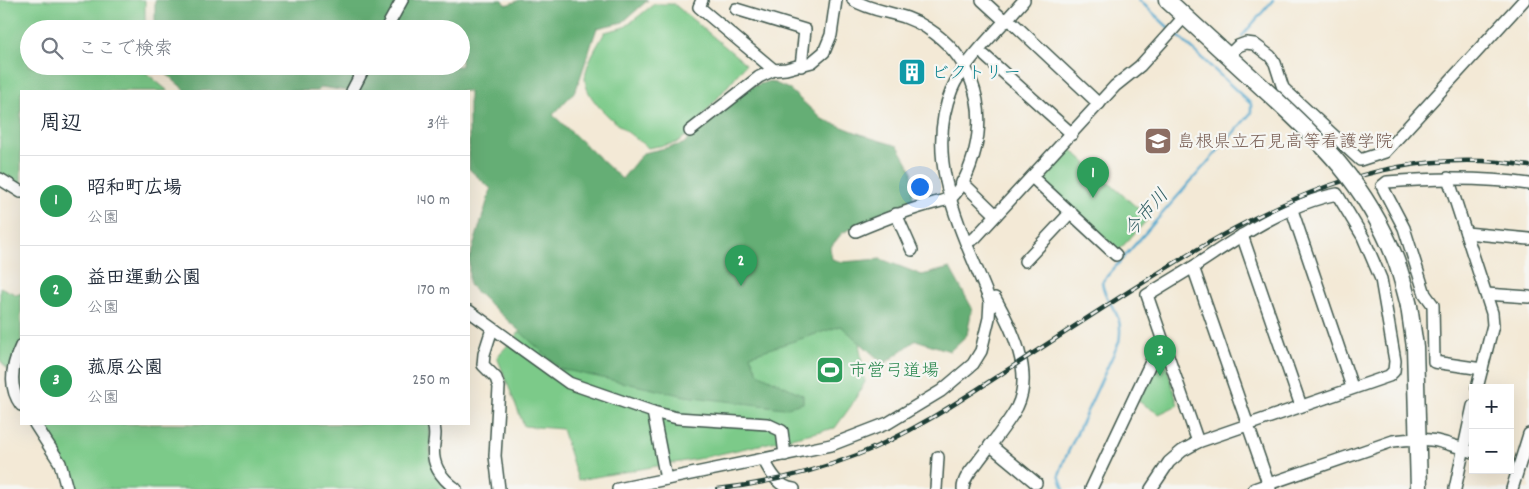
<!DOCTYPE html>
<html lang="ja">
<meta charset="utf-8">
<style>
:root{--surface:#fff;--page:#f2f2f3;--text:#1f2937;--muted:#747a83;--line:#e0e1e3;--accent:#c8321e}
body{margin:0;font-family:Dekko,"Klee One",sans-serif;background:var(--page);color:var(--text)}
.controls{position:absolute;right:15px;bottom:15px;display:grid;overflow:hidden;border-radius:0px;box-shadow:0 5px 20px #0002}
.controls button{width:45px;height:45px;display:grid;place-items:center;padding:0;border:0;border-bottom:1px solid var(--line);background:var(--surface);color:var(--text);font:25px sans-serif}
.you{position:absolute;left:919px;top:186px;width:18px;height:18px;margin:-12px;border:4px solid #fff;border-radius:50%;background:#1a73e8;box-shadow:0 0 0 8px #1a73e833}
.badge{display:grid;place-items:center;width:32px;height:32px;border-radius:50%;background:var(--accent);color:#fff;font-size:16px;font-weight:700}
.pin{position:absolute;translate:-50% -41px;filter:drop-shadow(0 1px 2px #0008)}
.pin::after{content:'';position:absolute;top:26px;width:18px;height:15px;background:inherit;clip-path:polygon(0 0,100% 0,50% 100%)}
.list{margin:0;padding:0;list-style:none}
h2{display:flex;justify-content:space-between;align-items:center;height:65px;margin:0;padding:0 20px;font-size:21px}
h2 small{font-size:16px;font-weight:400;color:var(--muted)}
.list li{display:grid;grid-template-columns:32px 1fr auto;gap:15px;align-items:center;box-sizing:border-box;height:90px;padding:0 20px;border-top:1px solid var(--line)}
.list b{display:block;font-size:19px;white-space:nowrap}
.list p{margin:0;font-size:16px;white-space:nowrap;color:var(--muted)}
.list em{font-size:16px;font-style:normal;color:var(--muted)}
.icon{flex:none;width:28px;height:28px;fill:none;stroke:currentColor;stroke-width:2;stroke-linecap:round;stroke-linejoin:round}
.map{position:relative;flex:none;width:1529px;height:489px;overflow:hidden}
.search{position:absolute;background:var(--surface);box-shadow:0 5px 20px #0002;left:20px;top:20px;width:450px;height:55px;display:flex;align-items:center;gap:12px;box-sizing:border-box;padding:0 18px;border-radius:28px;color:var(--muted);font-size:19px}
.panel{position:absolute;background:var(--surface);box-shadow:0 5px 20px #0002;left:20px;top:90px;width:450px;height:335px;border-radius:0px}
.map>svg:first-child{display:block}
.green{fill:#7cca89;stroke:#4e845e}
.forest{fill:#65ae75;stroke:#427654}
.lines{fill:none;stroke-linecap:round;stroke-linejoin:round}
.stream{stroke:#51a7cd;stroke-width:2.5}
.minor-casing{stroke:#3f574c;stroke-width:14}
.highway-casing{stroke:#3f574c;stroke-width:19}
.minor{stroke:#fff;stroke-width:11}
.highway{stroke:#fff;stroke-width:16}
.rail-casing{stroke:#1f3d34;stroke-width:4.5}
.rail{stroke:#f6f6f2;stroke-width:2.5;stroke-dasharray:8;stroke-linecap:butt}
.highway-bridge-casing{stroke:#3f574c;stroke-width:19;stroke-linecap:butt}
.highway-bridge{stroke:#fff;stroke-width:16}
.labels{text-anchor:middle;stroke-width:4.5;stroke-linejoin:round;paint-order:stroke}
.culture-label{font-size:18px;fill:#0d838f;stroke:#f6f6f2;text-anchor:start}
.education-label{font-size:18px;fill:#785e54;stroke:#f6f6f2;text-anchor:start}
.leisure-label{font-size:18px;fill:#27864d;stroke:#f6f6f2;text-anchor:start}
.water-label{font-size:19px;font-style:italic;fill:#2e5d62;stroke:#f6f6f2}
</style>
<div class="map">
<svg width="1529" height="489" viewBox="0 0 1529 489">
<rect width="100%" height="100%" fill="#f6f6f2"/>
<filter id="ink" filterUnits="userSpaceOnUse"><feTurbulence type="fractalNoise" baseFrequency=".02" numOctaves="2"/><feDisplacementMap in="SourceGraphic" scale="10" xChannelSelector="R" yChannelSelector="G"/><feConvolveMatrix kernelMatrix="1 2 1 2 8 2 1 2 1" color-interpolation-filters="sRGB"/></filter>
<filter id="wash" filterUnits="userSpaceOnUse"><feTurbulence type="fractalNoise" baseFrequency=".0096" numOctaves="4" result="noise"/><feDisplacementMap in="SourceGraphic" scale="20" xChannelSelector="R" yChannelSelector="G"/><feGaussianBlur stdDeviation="1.12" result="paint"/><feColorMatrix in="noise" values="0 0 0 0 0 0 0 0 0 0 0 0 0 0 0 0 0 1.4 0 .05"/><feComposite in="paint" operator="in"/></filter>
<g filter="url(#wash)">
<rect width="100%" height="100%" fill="#f3e9d6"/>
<g class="green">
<polygon points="0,0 145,0 145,29 29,29 29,66 144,66 144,71 168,91 21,91 21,187 0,174"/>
<path d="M654 4H674L746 64 686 136 676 143 648 148C629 132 585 105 585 78 586 62 598 45 605 32L625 27Z"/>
<polygon points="1067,146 1149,218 1118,251 1038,179"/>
<polygon points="663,172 824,230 827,271 856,323 865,382 851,406 835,428 697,459 578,480 562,429 524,426 497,357"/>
<polygon points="0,287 17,295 21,293 21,404 12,375 0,360"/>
<polygon points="1162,351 1178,405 1159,414 1138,401"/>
<polygon points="37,424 430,424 430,461 450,489 74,489 61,461"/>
</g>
<polygon class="forest" points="155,0 503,0 506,5 520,0 648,0 623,22 597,28 576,90 553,115 622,179 643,153 683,144 750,87 770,81 789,89 822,119 871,138 898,146 912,170 913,199 842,233 830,248 832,259 842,262 881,259 922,275 950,268 972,308 967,335 950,351 916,340 884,364 841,326 750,355 758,373 803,395 803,403 784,408 685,396 561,369 469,285 469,260 491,189 469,169 469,91 348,91 321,87 318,91 186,91 157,66 461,66 461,29 155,29"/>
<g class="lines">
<g class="stream">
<polyline points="1139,0 1169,28"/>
<polyline points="1242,36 1273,0"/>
<path d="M1064 489 1059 475 1064 461 1119 342C1125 309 1105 307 1102 282L1251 113V104L1175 33"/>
</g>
</g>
</g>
<g filter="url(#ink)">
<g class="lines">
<g class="minor-casing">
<g id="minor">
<polyline points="702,0 699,7 774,70"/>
<path d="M853 0C876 14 902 11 927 28 969 55 987 101 975 150 971 166 965 184 952 197 948 200 940 201 934 203 907 210 882 220 856 231"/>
<polyline points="982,0 1006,22"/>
<polyline points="736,9 805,30 801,66"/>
<polyline points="1014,24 1099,104"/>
<polyline points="386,29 402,0"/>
<polyline points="985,56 1072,134"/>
<polyline points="1228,56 1238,46 1246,43 1254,44 1270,56 1275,63 1283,88 1360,160 1385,152 1524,0"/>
<polyline points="352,91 365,66"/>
<polyline points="690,131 759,77 774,70 786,69 812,62 824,52 831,35 836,0"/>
<polyline points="1032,177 1116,255"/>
<polyline points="1448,178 1492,313 1493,325 1477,388"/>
<polyline points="0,179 21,192"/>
<polyline points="962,182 996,215"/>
<polyline points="1292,210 1352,387"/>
<polyline points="896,214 912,250"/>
<polyline points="1466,233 1529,239"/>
<polyline points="1242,235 1301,406"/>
<polyline points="967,242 975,238 1115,86 1140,66 1185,16"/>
<polyline points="1025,261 1071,212"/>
<polyline points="1193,267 1147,295 1198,442"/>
<polyline points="1486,294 1529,297"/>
<polyline points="469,311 569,383 653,412 666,479"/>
<polyline points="492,329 484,354 483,365 496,378 499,387 495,456 499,489"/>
<path d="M21 346C12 365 8 387 21 405"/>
<path d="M1482 369 1434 362 1433 305 1425 294 1404 228 1382 186 1387 182C1435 178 1481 177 1529 184"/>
<polyline points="653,412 677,418 767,424 782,431 785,455"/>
<polyline points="35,424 60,463 67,489"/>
<path d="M433 424C436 431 435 436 434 444 431 464 440 477 456 489"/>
<polyline points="990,445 1036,483"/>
<path d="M764 460C770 472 779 488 794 489"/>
<path d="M618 489 831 445 888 423 941 391 973 364 981 351 989 318 990 301C964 235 922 161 952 89 963 62 1004 24 1024 0"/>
<polyline points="936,489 938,457"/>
<path d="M963 489C963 479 971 470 977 463 990 445 1006 427 1017 407 1034 373 1012 328 995 298L990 301"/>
<polyline points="1091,489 1159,345 1163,342"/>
<path d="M1151 489 1169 462 1182 451 1198 442 1389 376 1394 371 1395 361 1381 279 1363 237 1337 194C1285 204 1236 239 1193 267L1268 483 1270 489"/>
<path d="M1254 489 1393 441C1427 436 1441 441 1473 452"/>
<polyline points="1455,489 1473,406"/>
<polyline points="1512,489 1529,434"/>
</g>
</g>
<g class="highway-casing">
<g id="highway">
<polyline points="1167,0 1264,89"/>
<polyline points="1409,306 1415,347 1419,489"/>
</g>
</g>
<use href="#minor" class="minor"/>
<use href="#highway" class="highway"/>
<g class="rail-casing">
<path id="rail" d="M718 489C764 484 813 472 857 455 908 435 955 404 1001 374 1049 343 1096 312 1144 282 1263 207 1384 141 1529 166"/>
</g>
<use href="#rail" class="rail"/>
<g class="highway-bridge-casing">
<path id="highway-bridge" d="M1264 89C1321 141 1366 184 1395 258 1401 273 1405 290 1409 306"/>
</g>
<use href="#highway-bridge" class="highway-bridge"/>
</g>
</g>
<defs>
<g id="building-square" transform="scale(1.4375)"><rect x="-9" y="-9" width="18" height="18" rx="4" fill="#0f9aa8" stroke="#f6f6f2"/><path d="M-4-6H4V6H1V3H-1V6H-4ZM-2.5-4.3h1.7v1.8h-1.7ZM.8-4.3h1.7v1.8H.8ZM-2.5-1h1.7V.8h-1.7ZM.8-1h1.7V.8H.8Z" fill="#fff"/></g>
<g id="school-square" transform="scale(1.4375)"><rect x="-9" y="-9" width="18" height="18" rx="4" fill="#8d6e63" stroke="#f6f6f2"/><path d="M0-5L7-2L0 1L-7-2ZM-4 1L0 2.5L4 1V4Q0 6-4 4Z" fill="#fff"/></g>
<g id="stadium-square" transform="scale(1.4375)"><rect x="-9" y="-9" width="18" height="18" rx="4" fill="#2e9e5b" stroke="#f6f6f2"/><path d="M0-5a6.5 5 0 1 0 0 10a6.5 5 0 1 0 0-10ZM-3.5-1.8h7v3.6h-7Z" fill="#fff"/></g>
</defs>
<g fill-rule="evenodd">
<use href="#building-square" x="912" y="72"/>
<use href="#school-square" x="1158" y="141"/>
<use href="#stadium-square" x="830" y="370"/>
</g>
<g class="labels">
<g class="culture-label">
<text x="931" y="78">ビクトリー</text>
</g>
<g class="education-label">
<text x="1177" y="147">島根県立石見高等看護学院</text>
</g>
<g class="leisure-label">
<text x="849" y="376">市営弓道場</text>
</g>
<g class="water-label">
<text transform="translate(1145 212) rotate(-49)" y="7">今市川</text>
</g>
</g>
</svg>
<div class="controls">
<button>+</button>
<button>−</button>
</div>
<div class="you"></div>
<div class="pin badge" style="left:1093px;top:198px;background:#2e9e5b">1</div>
<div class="pin badge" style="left:741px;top:286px;background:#2e9e5b">2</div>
<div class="pin badge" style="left:1160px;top:376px;background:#2e9e5b">3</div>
<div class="search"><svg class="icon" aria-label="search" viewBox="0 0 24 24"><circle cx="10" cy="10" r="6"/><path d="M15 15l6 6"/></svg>ここで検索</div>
<section class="panel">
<h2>周辺<small>3件</small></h2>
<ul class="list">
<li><span class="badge" style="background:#2e9e5b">1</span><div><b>昭和町広場</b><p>公園</p></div><em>140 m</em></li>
<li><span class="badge" style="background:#2e9e5b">2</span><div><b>益田運動公園</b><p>公園</p></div><em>170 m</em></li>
<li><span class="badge" style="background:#2e9e5b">3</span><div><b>菰原公園</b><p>公園</p></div><em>250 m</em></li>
</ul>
</section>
</div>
